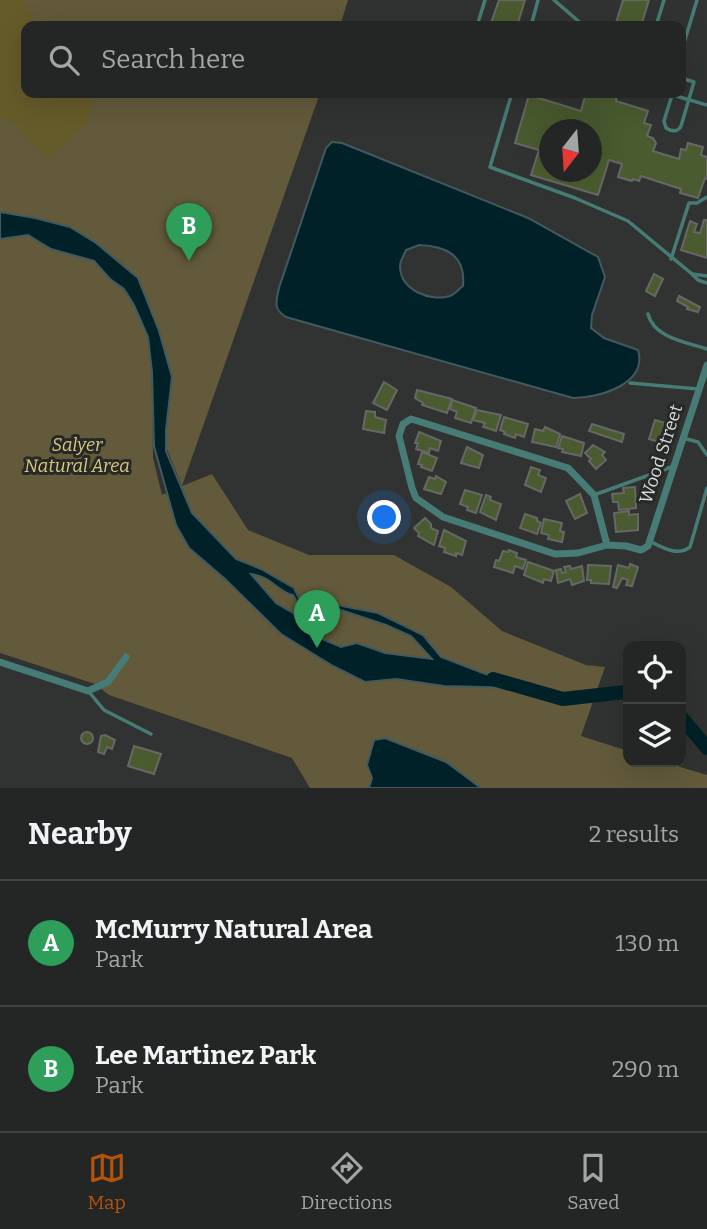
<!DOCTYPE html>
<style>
:root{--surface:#242625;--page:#2c2e2d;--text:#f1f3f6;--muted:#a3a5a7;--line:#414342;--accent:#b45309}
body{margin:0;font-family:Bitter,serif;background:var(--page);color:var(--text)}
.controls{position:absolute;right:21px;bottom:21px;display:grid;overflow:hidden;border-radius:14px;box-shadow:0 7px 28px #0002}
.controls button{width:63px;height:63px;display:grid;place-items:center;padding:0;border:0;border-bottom:2px solid var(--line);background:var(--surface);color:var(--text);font:35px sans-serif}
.compass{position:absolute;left:539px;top:119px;width:63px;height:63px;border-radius:50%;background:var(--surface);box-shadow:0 7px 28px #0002;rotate:197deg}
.you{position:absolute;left:385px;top:518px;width:24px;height:24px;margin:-18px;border:5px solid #fff;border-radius:50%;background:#1a73e8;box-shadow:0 0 0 10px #1a73e833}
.badge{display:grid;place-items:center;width:46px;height:46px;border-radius:50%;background:var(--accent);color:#fff;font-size:23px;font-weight:700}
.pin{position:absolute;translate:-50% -58px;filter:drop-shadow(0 2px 4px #0008)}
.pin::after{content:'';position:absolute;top:37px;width:24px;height:21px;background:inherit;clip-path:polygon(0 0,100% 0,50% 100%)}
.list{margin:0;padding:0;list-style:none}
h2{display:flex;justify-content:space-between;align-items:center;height:91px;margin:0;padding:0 28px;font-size:30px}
h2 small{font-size:23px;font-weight:400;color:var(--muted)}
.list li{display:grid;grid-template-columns:46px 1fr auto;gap:21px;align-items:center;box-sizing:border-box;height:126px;padding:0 28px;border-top:2px solid var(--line)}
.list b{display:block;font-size:26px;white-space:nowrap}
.list p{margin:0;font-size:23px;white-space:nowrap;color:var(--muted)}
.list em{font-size:23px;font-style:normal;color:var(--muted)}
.icon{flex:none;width:38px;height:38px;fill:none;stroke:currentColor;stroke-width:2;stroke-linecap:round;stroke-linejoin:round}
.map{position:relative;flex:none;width:707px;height:788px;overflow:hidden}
.search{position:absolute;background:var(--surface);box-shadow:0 7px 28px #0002;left:21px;right:21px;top:21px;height:77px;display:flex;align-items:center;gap:18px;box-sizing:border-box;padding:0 24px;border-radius:14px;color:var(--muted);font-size:26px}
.sheet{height:343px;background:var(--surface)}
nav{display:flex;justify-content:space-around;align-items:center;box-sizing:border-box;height:98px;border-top:2px solid var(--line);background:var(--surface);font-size:19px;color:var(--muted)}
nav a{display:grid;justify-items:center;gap:4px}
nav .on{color:var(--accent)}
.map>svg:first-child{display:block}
.green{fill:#625a3a}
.forest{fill:#655a29}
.water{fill:#002128;stroke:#42595e;stroke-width:2;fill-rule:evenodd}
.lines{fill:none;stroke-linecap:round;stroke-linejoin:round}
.river{stroke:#002128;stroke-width:14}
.building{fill:#4a5b2f;stroke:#676865;stroke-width:2;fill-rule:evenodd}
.lane{stroke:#467c75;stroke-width:3.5}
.street{stroke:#467c75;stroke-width:7}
.labels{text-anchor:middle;stroke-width:6;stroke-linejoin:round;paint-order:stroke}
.park-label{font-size:18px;font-style:italic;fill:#dac97c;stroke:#262927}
.street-label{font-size:18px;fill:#dbdddc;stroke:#262927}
</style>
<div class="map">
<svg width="707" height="788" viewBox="0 0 707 788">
<rect width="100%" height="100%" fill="#303331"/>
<polygon class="green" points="0,0 348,0 340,26 26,26 26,93 320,93 182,486 212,474 248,530 309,555 394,555 451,587 502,631 586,665 605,667 581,736 628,751 628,762 664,762 707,775 707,788 310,788 292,758 109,695 95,684 0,653 0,239 28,235 51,249 95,261 110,279 123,289 134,305 148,337 152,372 153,458 162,495 182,486 167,449 166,430 172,377 159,331 138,278 96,243 70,227 35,218 0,212"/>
<polygon class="forest" points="0,0 21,0 40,26 26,26 26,93 94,93 86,125 46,159 15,124 0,117"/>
<g class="water">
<path d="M332 142 342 143 528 218 598 257 605 277 592 315 591 328 604 338 638 350C648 384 599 398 573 398L286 317C273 309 276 302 279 288L326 148ZM419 245C446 246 466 255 463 286 459 289 455 294 450 296 430 302 400 290 400 266 400 261 404 255 406 250Z"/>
<path d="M0 212 35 218 70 227 96 243 138 278 159 331 172 377 166 430V451L192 513 236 559 261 569 294 588 302 605 332 604 378 613 423 635 441 657 522 688 444 686 396 679 365 682 333 666 281 634 225 579 189 548 176 525 154 446 152 372 148 337 134 305 124 289 110 279 94 261 51 249 28 235 0 239ZM251 574C273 577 277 592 293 595L300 607 310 610 332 607 386 625 411 636 432 659 385 653 357 643 341 647 305 632 293 613 276 603Z"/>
<polygon points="385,738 446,762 481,788 369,788 372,778 367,765 374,740"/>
</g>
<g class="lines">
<g class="river">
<polyline points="493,679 563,699 625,692 628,694"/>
<polyline points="681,717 707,748"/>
</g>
</g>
<g class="building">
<polygon points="499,0 525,0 517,26 490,26"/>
<polygon points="623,0 649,0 641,26 615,26"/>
<path d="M586 93H606L617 96 616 101 648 111 644 123 651 125 647 136 653 138 656 143 653 151 679 159 681 149 686 150 688 143 703 147 701 155 707 157V179L705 178 698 198 680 193 681 189 641 176 639 181 633 179 632 181 618 177 622 164 609 160 598 195 531 175 539 150 515 143 529 95 581 111ZM550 130H592V172H550Z"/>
<polygon points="704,220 707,220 707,258 681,250 690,221 697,224 694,232 700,233"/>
<polygon points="654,274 663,279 655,296 646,291"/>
<polygon points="679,296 700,307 698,312 687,309 688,307 677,301"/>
<polygon points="384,382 397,390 387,410 373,403"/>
<polygon points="417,390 452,399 447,413 422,405 423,403 415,398"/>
<polygon points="452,400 476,408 471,423 455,418 457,412 450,409"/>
<polygon points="477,410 501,415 496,431 483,427 485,423 473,420"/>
<polygon points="366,411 375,412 375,417 386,420 384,433 363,429"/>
<polygon points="504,417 528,424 524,437 516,434 515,438 504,434 505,432 500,430"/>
<polygon points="655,420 665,423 659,442 649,439"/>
<polygon points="592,424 624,434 622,442 589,431"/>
<polygon points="545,427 560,434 556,447 532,442 535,429 543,431"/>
<polygon points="419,432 441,441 438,451 430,448 429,453 416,449 418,443 415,443"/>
<polygon points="562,436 584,443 581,456 562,452 563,449 558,448"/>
<polygon points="593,445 605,452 602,455 606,460 596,469 589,461 591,459 585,453"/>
<polygon points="467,447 483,455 479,468 461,463"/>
<polygon points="422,452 437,458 432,471 421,467 422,465 418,464"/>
<polygon points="531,467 540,470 538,475 546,478 541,492 525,485"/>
<polygon points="436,476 446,482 441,494 424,489 429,477 435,479"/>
<polygon points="635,487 636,508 619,510 618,502 613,502 612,494 624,493 623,488"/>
<polygon points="465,490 482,495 476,513 467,510 468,507 460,504"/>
<polygon points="580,494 587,513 575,519 566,501"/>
<polygon points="486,495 491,497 490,500 501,504 496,520 480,512"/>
<polygon points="629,511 629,515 638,514 638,530 616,532 614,513"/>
<polygon points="525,514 537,518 537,521 541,523 537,534 520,528"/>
<polygon points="425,518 431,524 431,528 438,531 434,545 418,536 419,533 414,528"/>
<polygon points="544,519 562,523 560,531 564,532 562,542 548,539 549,535 541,533"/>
<polygon points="444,530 466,541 462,555 456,553 456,556 444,552 445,548 439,546"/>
<polygon points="509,550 517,553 516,557 526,560 523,569 515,566 513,573 494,567 496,560 499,561 503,551 508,552"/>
<polygon points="528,562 554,571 551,581 544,579 543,583 524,575"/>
<polygon points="630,564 638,567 632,586 626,585 628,580 622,578 617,588 613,587 618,565 629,568"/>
<polygon points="588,565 611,566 609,584 591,583 591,580 587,580"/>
<polygon points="570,566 571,569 582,566 584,581 572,585 570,579 558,583 556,570 561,569 562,573 566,572 564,567"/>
<circle cx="87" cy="738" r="6"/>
<polygon points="105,735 115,740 112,749 107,747 104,754 98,752 101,736"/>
<polygon points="134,746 161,754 154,774 128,766"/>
</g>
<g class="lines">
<g class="lane">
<polyline points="554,0 584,26"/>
<polyline points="477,26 485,0"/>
<polyline points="531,26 538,0"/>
<polyline points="656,26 664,0"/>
<polyline points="681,53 697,0"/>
<polyline points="512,93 490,167 575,198 628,221 692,274"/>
<polyline points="666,93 707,105"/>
<path d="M672 95 664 121 666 128C672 132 678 132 681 126L694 82 681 78"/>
<polyline points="671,259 689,203 697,203 707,197"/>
<polyline points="707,276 692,274 698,280 707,283"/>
<path d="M648 314C654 338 686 342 707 349"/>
<polyline points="630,383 698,389"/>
<polyline points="683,438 698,442 707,455"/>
<polyline points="594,495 674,466"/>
<path d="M649 541C662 547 677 557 690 547L707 488"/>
<polyline points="89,692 104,710 151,734"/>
</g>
<g class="street">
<polyline points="607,545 594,495 568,468 421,422 411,419 403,424 399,436 412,488 416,498 443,517 555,554 578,553 607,545 626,546 641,550 648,546 707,365"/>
<polyline points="0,662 88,691 108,682 126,657"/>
</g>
</g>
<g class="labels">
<g class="park-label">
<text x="77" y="451">Salyer<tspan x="77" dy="21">Natural Area</tspan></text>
</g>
<g class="street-label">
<text transform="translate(661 454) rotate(-72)" y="6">Wood Street</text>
</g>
</g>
</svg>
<div class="controls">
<button><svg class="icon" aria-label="locate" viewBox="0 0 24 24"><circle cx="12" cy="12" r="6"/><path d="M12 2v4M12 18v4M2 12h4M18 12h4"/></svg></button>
<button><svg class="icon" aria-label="layers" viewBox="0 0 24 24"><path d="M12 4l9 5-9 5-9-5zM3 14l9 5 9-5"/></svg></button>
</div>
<svg class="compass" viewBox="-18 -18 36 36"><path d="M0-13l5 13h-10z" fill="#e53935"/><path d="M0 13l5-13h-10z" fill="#a3a5a7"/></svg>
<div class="you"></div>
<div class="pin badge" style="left:317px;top:648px;background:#2e9e5b">A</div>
<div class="pin badge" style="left:189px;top:261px;background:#2e9e5b">B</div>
<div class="search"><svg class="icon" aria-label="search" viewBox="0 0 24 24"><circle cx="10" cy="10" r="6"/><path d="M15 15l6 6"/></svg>Search here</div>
</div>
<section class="sheet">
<h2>Nearby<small>2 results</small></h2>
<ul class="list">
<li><span class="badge" style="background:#2e9e5b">A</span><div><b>McMurry Natural Area</b><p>Park</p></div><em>130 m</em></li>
<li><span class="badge" style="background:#2e9e5b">B</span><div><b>Lee Martinez Park</b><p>Park</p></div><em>290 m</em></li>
</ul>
</section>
<nav>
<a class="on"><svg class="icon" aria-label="map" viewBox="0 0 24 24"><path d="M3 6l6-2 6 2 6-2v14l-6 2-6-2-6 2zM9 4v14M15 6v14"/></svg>Map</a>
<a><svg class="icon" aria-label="directions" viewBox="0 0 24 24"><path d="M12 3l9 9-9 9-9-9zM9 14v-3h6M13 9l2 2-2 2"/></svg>Directions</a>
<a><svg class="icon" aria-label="saved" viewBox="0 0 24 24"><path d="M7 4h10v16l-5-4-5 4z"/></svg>Saved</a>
</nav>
